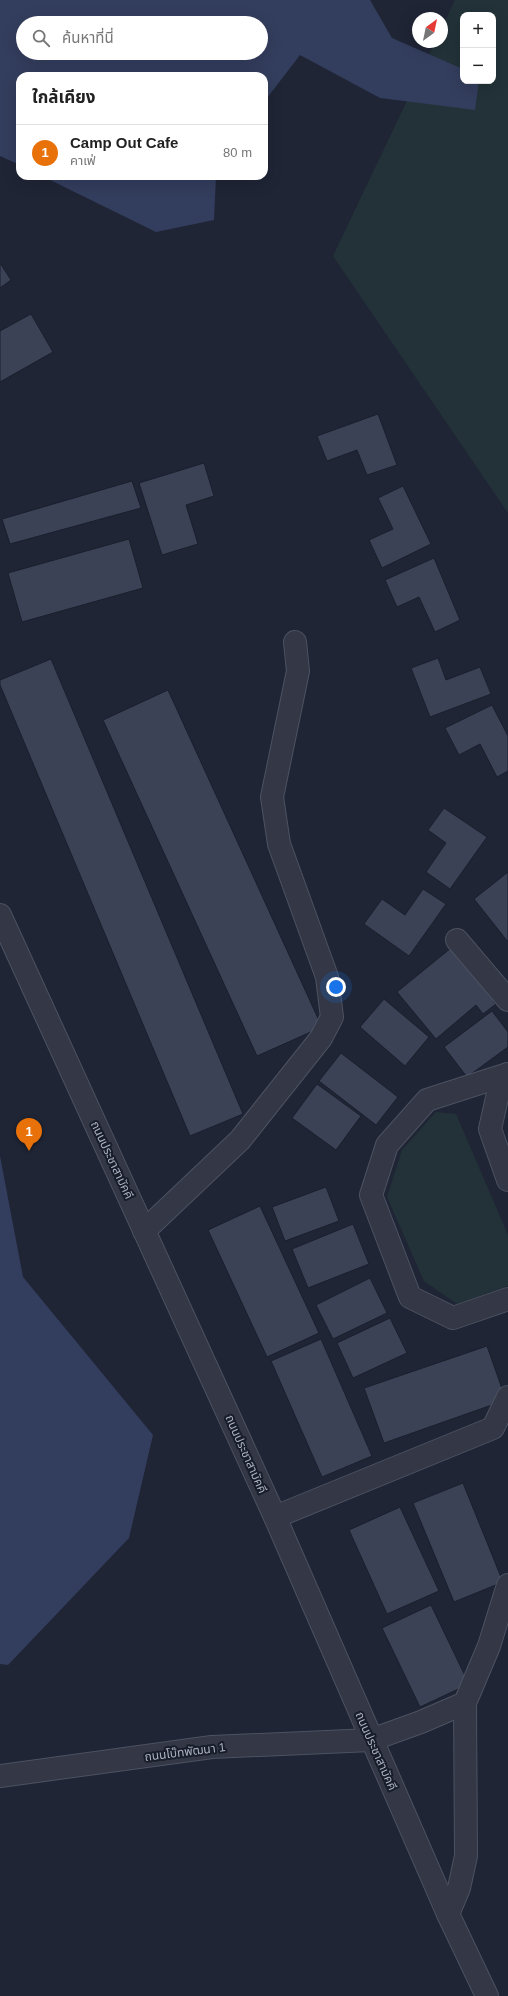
<!DOCTYPE html>
<html lang="th">
<meta charset="utf-8">
<style>
:root{--surface:#fff;--page:#f2f2f2;--text:#222;--muted:#767676;--line:#e0e0e0;--accent:#4c5781}
body{margin:0;font-family:Arial,"Noto Sans Thai",sans-serif;background:var(--page);color:var(--text)}
.controls{position:absolute;right:12px;top:12px;display:grid;overflow:hidden;border-radius:8px;box-shadow:0 4px 16px #0002}
.controls button{width:36px;height:36px;display:grid;place-items:center;padding:0;border:0;border-bottom:1px solid var(--line);background:var(--surface);color:var(--text);font:20px sans-serif}
.compass{position:absolute;left:412px;top:12px;width:36px;height:36px;border-radius:50%;background:var(--surface);box-shadow:0 4px 16px #0002;rotate:33deg}
.you{position:absolute;left:336px;top:987px;width:14px;height:14px;margin:-10px;border:3px solid #fff;border-radius:50%;background:#1a73e8;box-shadow:0 0 0 6px #1a73e833}
.badge{display:grid;place-items:center;width:26px;height:26px;border-radius:50%;background:var(--accent);color:#fff;font-size:13px;font-weight:700}
.pin{position:absolute;translate:-50% -33px;filter:drop-shadow(0 1px 2px #0008)}
.pin::after{content:'';position:absolute;top:21px;width:14px;height:12px;background:inherit;clip-path:polygon(0 0,100% 0,50% 100%)}
.list{margin:0;padding:0;list-style:none}
h2{display:flex;justify-content:space-between;align-items:center;height:52px;margin:0;padding:0 16px;font-size:17px}
h2 small{font-size:13px;font-weight:400;color:var(--muted)}
.list li{display:grid;grid-template-columns:26px 1fr auto;gap:12px;align-items:center;box-sizing:border-box;height:56px;padding:0 16px;border-top:1px solid var(--line)}
.list b{display:block;font-size:15px;white-space:nowrap}
.list p{margin:0;font-size:13px;white-space:nowrap;color:var(--muted)}
.list em{font-size:13px;font-style:normal;color:var(--muted)}
.icon{flex:none;width:22px;height:22px;fill:none;stroke:currentColor;stroke-width:2;stroke-linecap:round;stroke-linejoin:round}
.map{position:relative;flex:none;width:508px;height:1996px;overflow:hidden}
.search{position:absolute;background:var(--surface);box-shadow:0 4px 16px #0002;left:16px;top:16px;width:252px;height:44px;display:flex;align-items:center;gap:10px;box-sizing:border-box;padding:0 14px;border-radius:22px;color:var(--muted);font-size:15px}
.panel{position:absolute;background:var(--surface);box-shadow:0 4px 16px #0002;left:16px;top:72px;width:252px;height:108px;border-radius:12px}
.map>svg:first-child{display:block}
.green{fill:#223238;fill-rule:evenodd}
.water{fill:#333d5d;fill-rule:evenodd}
.building{fill:#3b4256;stroke:#1a1f2c}
.lines{fill:none;stroke-linecap:round;stroke-linejoin:round}
.minor-casing{stroke:#4d5261;stroke-width:24}
.tertiary-casing{stroke:#4d5261;stroke-width:24}
.minor{stroke:#333746;stroke-width:22}
.tertiary{stroke:#333746;stroke-width:22}
.labels{text-anchor:middle;stroke-width:4;stroke-linejoin:round;paint-order:stroke}
.street-label{font-size:12px;fill:#adb1c3;stroke:#181d2a}
</style>
<div class="map">
<svg width="508" height="1996" viewBox="0 0 508 1996">
<rect width="100%" height="100%" fill="#1f2535"/>
<g class="green">
<path d="M455 0H508V513L333 256 435 42H442V28ZM463 15H493V81H463Z"/>
<polygon points="436,1112 456,1114 508,1235 508,1286 457,1304 424,1281 387,1197 402,1150"/>
</g>
<g class="water">
<path d="M0 0H370L392 38 463 69V81H479L475 110 380 98 300 55 264 102V76H20V165L0 156ZM23 23H261V53H23Z"/>
<polygon points="42,176 216,176 214,220 156,232"/>
<polygon points="0,1156 23,1277 153,1435 129,1538 8,1665 0,1664"/>
</g>
<g class="building">
<polygon points="0,263 11,280 0,288"/>
<polygon points="31,314 53,352 0,382 0,331"/>
<polygon points="378,414 397,465 367,475 357,450 327,461 317,436"/>
<polygon points="204,463 214,496 186,505 198,544 162,555 139,483"/>
<polygon points="132,481 141,508 10,544 2,519"/>
<polygon points="403,486 431,544 382,568 369,540 393,529 378,498"/>
<polygon points="129,539 143,588 22,622 8,573"/>
<polygon points="434,558 460,620 435,632 419,597 397,607 385,580"/>
<polygon points="438,658 446,680 480,667 491,694 430,717 411,668"/>
<polygon points="51,659 243,1114 190,1136 0,685 0,680"/>
<polygon points="168,690 322,1027 257,1056 103,720"/>
<polygon points="492,705 508,736 508,771 497,777 480,744 459,755 445,728"/>
<polygon points="444,808 487,837 450,889 426,872 446,843 428,830"/>
<polygon points="508,872 508,942 474,899"/>
<polygon points="423,889 446,904 409,956 364,924 382,899 405,915"/>
<polygon points="451,948 496,1004 483,1014 476,1005 436,1039 397,992"/>
<polygon points="384,999 429,1037 405,1066 360,1027"/>
<polygon points="492,1011 508,1032 508,1047 467,1077 444,1047"/>
<polygon points="341,1053 398,1097 376,1125 319,1081"/>
<polygon points="317,1084 361,1116 336,1150 292,1118"/>
<polygon points="326,1187 339,1221 285,1241 272,1207"/>
<polygon points="260,1206 319,1333 267,1357 208,1230"/>
<polygon points="353,1224 369,1264 308,1288 292,1249"/>
<polygon points="370,1278 387,1313 333,1339 316,1305"/>
<polygon points="390,1318 407,1353 353,1378 337,1343"/>
<polygon points="321,1339 372,1456 322,1477 271,1361"/>
<polygon points="487,1346 506,1400 384,1443 364,1388"/>
<polygon points="463,1483 503,1582 454,1602 413,1503"/>
<polygon points="400,1507 439,1591 387,1614 349,1530"/>
<polygon points="431,1605 469,1684 420,1707 382,1628"/>
</g>
<g class="lines">
<g class="minor-casing">
<g id="minor">
<polyline points="457,940 508,1000"/>
<polyline points="508,1074 427,1100 387,1145 371,1195 410,1297 453,1318 508,1299"/>
<polyline points="508,1074 501,1080 490,1129 508,1180"/>
<polyline points="144,1231 240,1140 321,1038 332,1017 327,977 279,844 272,797 298,671 295,642"/>
<polyline points="275,1517 493,1428 508,1397"/>
<polyline points="0,1776 212,1747 371,1740 421,1722 465,1703 489,1646 508,1585"/>
<polyline points="448,1914 459,1888 466,1856 465,1703"/>
</g>
</g>
<g class="tertiary-casing">
<polyline id="tertiary" points="0,915 275,1517 448,1914 487,1996"/>
</g>
<use href="#minor" class="minor"/>
<use href="#tertiary" class="tertiary"/>
</g>
<g class="labels">
<g class="street-label">
<text transform="translate(112 1160) rotate(65)" y="4">ถนนประชาสามัคคี</text>
<text transform="translate(246 1454) rotate(66)" y="4">ถนนประชาสามัคคี</text>
<text transform="translate(376 1751) rotate(66)" y="4">ถนนประชาสามัคคี</text>
<text transform="translate(185 1752) rotate(-7)" y="4">ถนนโบ๊ทพัฒนา 1</text>
</g>
</g>
</svg>
<div class="controls">
<button>+</button>
<button>−</button>
</div>
<svg class="compass" viewBox="-18 -18 36 36"><path d="M0-13l5 13h-10z" fill="#e53935"/><path d="M0 13l5-13h-10z" fill="#767676"/></svg>
<div class="you"></div>
<div class="pin badge" style="left:29px;top:1151px;background:#e8710a">1</div>
<div class="search"><svg class="icon" aria-label="search" viewBox="0 0 24 24"><circle cx="10" cy="10" r="6"/><path d="M15 15l6 6"/></svg>ค้นหาที่นี่</div>
<section class="panel">
<h2>ใกล้เคียง<small></small></h2>
<ul class="list">
<li><span class="badge" style="background:#e8710a">1</span><div><b>Camp Out Cafe</b><p>คาเฟ่</p></div><em>80 m</em></li>
</ul>
</section>
</div>
